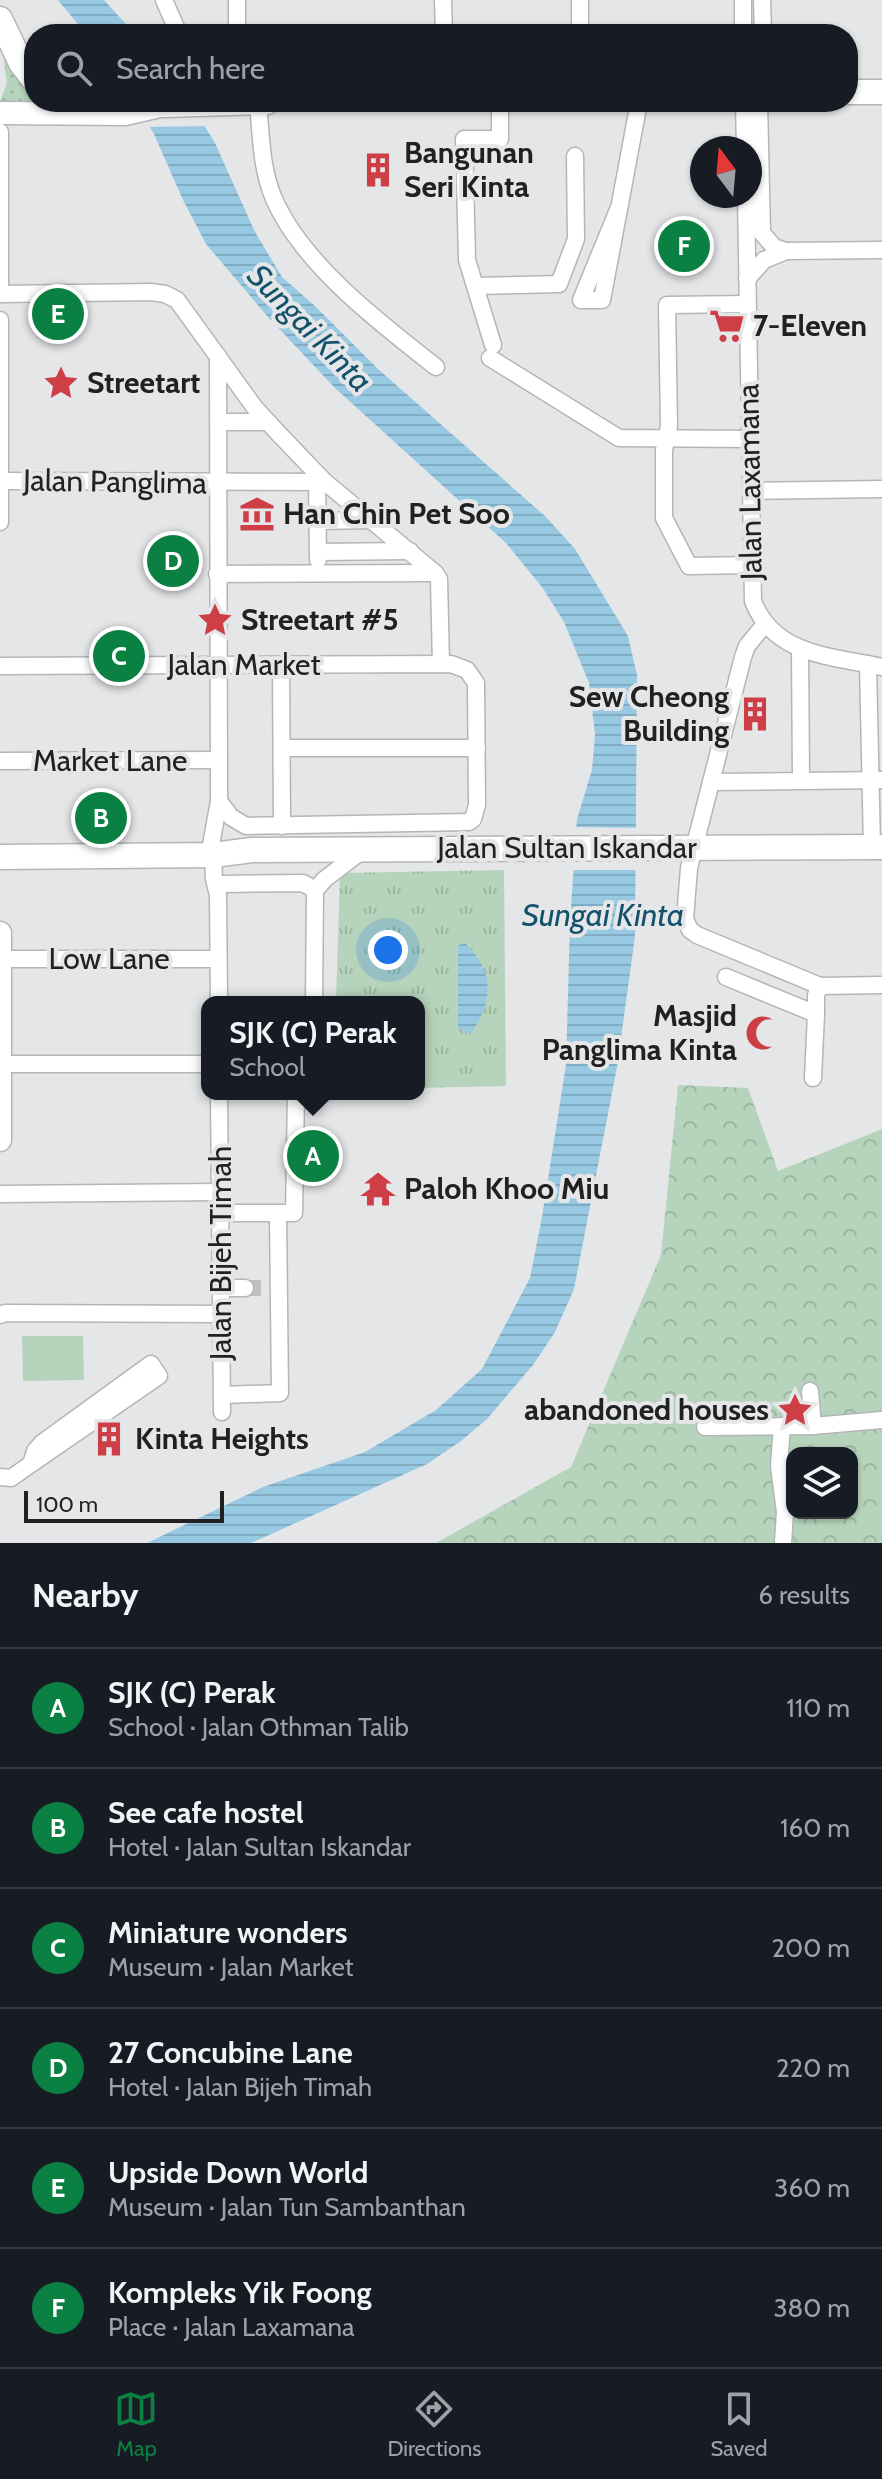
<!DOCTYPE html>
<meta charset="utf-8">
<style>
:root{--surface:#171b24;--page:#242831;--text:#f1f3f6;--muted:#9ea1a6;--line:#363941;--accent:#0b8043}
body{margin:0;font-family:Cabin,sans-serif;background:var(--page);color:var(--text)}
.controls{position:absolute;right:24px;bottom:24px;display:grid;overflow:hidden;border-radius:16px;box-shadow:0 2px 6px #0004}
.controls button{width:72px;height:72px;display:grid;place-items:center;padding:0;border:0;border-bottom:2px solid var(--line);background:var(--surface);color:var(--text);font:40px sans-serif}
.compass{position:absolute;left:690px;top:136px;width:72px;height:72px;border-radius:50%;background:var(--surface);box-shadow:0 2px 6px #0004;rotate:344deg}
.scale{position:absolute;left:24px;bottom:20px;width:200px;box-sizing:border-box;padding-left:8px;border:4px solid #212122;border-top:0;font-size:22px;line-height:28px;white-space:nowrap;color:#212122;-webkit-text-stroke:6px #e5e6e8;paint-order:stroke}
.you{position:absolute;left:388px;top:950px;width:28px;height:28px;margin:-20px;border:6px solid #fff;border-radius:50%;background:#1a73e8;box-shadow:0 0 0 12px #1a73e833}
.badge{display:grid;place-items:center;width:52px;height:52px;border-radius:50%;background:var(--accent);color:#fff;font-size:26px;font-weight:700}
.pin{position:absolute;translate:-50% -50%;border:4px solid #fff;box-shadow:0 2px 8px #0006}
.popup{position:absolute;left:201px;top:996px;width:224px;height:104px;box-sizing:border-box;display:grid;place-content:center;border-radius:16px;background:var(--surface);filter:drop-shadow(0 2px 6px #0005);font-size:26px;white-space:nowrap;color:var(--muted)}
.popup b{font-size:30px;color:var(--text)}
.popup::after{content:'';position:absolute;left:50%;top:100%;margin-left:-16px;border:16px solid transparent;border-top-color:var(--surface)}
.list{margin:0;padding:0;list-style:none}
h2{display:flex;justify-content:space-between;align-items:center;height:104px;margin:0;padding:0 32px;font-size:34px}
h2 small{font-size:26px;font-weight:400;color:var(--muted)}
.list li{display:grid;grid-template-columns:52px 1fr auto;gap:24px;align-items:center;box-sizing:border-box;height:120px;padding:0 32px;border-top:2px solid var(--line)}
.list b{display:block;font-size:30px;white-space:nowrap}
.list p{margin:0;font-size:26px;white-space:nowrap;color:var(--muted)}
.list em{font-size:26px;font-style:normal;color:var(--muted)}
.icon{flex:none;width:44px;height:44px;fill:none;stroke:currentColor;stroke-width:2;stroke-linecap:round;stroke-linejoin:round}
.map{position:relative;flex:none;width:882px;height:1543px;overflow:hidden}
.search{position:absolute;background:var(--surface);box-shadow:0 2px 6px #0004;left:24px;right:24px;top:24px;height:88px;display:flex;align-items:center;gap:20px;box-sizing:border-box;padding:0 28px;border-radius:32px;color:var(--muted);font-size:30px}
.sheet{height:824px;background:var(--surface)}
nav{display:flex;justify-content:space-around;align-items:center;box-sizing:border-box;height:112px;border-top:2px solid var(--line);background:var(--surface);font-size:22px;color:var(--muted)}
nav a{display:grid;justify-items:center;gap:4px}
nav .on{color:var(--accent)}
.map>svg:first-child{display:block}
.grass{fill:url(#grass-dots)}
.forest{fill:url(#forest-crowns);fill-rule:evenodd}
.park{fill:url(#park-tufts)}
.pitch{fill:#b6d4bc}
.water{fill:url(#water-rules)}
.pier{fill:#e5e6e8}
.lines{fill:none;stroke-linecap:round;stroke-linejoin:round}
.minor-tunnel{stroke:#bebfc0;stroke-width:16;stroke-dasharray:16 8;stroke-linecap:butt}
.minor-casing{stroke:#b4b5b7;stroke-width:19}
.major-casing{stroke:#b4b5b7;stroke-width:25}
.highway-casing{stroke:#b4b5b7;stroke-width:27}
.minor{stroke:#fff;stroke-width:16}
.major{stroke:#fff;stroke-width:22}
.highway{stroke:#fff;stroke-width:24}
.labels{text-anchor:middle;stroke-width:8;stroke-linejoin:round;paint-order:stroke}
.poi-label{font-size:30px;font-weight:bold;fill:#212122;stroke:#e5e6e8;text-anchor:start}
.street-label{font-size:30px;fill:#212122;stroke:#e5e6e8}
.water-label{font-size:32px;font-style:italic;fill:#14526c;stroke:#e5e6e8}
</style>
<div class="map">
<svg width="882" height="1543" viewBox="0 0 882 1543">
<defs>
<pattern id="grass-dots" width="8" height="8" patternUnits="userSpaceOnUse" patternTransform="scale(2)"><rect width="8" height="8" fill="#b6d4bc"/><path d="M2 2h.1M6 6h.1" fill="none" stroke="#9cb6a1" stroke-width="1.8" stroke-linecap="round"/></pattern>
<pattern id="forest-crowns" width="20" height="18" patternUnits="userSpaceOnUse" patternTransform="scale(2)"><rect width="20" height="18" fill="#b6d4bc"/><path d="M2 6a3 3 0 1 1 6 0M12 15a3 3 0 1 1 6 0" fill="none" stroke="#9cb6a1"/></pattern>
<pattern id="park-tufts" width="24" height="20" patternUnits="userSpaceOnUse" patternTransform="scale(2)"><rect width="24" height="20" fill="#b6d4bc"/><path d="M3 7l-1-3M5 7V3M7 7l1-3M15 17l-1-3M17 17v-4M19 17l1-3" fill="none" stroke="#9cb6a1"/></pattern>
<pattern id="water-rules" width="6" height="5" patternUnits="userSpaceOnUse" patternTransform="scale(2)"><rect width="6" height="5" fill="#97c9e2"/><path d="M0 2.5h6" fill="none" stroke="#82acc2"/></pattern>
</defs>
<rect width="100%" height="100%" fill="#e5e6e8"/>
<polygon class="grass" points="3,55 34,94 34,102 44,103 0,101 7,83"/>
<path class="forest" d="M678 1085 748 1088 778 1171 882 1129V1543H436L571 1467 661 1255ZM792 1453H852V1513H792Z"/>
<polygon class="park" points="504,870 506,1086 419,1088 419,1002 336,1002 340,873"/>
<polygon class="pitch" points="22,1336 83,1336 84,1380 23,1381"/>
<g class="water">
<polygon points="58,0 104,0 135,34 86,34"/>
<polygon points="135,102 189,102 214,141 255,232 282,277 315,306 378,369 546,517 575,549 628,636 637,675 635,936 617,1067 574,1289 555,1332 533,1365 487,1419 461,1441 427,1464 251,1543 147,1543 263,1487 365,1452 436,1410 482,1369 530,1278 542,1217 566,1065 570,923 577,819 592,770 595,734 589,683 564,622 542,587 506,543 335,388 268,317 206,244 183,200 154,134"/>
<path d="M464 942C495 972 494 1000 470 1035L458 1027V946Z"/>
</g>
<g class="pier">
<polygon points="194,102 210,126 145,127 131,104"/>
<polygon points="573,827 641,828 640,870 570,870"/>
</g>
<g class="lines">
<polyline class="minor-tunnel" points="245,1288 264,1288"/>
<g class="minor-casing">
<g id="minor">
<polyline points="164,0 179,34"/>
<polyline points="237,0 237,34"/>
<polyline points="443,0 444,34"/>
<polyline points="580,0 580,34"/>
<polyline points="743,0 743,34"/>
<polyline points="762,0 763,34"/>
<path d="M258 102C261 135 261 169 274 199 303 265 381 324 436 367"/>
<polyline points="744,102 745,148"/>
<polyline points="759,102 762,233 774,247 786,251"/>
<polyline points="0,132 0,285"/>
<path d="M746 196 753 601C774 656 832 656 882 667"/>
<polyline points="620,205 581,300 602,300 639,102"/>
<polyline points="747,279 764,260 786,251 882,250"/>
<polyline points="475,286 559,284 576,239 575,156"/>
<polyline points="0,294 151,292 165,294 177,300 255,408 279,434 325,482 435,573 439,579 441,664"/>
<polyline points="747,304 667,305 669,426 664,450 664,518 689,566 752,565"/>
<polyline points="0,320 0,522"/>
<polyline points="493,345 467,260 464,139 500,139 500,102"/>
<polyline points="490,358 619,438 750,439"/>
<polyline points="220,422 268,422"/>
<polyline points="0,481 325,482"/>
<polyline points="317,482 318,560"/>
<polyline points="751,491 882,489"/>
<polyline points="318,521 371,520"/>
<polyline points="318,552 410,551"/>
<polyline points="217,574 435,573"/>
<polyline points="765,624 747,646 743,657 689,868 685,919 690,930 697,935 820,986 882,985"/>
<polyline points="800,649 801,780"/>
<polyline points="868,664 872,847"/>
<polyline points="281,665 282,826"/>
<polyline points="0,666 451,664 467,670 476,683 477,805 473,819 469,822 246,826 231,817 219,801"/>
<polyline points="282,748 477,748"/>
<polyline points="0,761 219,760"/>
<polyline points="711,782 882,780"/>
<polyline points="211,845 219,801 218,356"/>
<polyline points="213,855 214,879 218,895 219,1002"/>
<polyline points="222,884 303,883 315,890"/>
<polyline points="0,959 218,959"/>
<polyline points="726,977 816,1014 816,995 820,986"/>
<polyline points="314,1002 315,890 325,879 363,850"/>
<polyline points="0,1064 207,1064"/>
<polyline points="813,1078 816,1014"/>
<polyline points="219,1094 222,1412"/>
<polyline points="0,1194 220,1192"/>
<polyline points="220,1213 294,1213 296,1094"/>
<polyline points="221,1288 245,1288"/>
<polyline points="0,1315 5,1313 221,1314"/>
<polyline points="810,1391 813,1426"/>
<polyline points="222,1395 280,1393 278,1214"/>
<polyline points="782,1426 779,1466 785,1512 783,1543"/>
<polyline points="705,1427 813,1426 882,1420"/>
<polyline points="0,1477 11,1478 31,1464 159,1376 151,1364 42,1443 35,1451 31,1464"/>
</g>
</g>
<g class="major-casing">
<g id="major">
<polyline points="0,113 125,114 164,105"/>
<polyline points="0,933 0,1140"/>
</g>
</g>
<g class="highway-casing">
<g id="highway">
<polyline points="0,19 21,63 34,80"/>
<polyline points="848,92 882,92"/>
<polyline points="151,102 164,105 267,102"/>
<polyline points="0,857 213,855 252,850 882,847"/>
</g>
</g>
<use href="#minor" class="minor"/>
<use href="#major" class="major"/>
<use href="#highway" class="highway"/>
</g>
<defs>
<g id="building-bare" transform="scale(2.76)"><path d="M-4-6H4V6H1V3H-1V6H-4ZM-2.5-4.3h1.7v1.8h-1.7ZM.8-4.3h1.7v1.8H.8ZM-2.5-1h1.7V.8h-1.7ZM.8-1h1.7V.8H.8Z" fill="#cd3e46" stroke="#e5e6e8" stroke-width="2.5" paint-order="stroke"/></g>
<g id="supermarket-bare" transform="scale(2.76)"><path d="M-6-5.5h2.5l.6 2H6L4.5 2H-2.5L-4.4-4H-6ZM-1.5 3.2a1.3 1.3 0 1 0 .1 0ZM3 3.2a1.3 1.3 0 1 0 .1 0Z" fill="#cd3e46" stroke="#e5e6e8" stroke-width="2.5" paint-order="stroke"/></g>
<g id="sight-bare" transform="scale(2.76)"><path d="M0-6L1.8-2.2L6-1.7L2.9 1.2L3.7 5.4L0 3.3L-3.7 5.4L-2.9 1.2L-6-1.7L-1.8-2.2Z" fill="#cd3e46" stroke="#e5e6e8" stroke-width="2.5" paint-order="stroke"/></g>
<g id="museum-bare" transform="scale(2.76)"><path d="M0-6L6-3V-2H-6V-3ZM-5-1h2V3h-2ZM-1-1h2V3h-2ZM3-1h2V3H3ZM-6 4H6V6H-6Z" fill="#cd3e46" stroke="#e5e6e8" stroke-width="2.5" paint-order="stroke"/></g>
<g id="mosque-bare" transform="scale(2.76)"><path d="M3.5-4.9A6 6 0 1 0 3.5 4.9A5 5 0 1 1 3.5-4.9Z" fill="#cd3e46" stroke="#e5e6e8" stroke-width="2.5" paint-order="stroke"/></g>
<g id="temple-bare" transform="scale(2.76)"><path d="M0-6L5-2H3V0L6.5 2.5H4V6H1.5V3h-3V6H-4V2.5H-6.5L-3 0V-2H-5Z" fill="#cd3e46" stroke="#e5e6e8" stroke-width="2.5" paint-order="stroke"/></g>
</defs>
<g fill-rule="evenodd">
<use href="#building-bare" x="378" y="170"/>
<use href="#supermarket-bare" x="727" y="326"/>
<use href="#sight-bare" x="61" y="383"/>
<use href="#museum-bare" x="257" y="514"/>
<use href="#sight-bare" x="215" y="620"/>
<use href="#building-bare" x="755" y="714"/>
<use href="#mosque-bare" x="763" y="1033"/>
<use href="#temple-bare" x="378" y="1189"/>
<use href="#sight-bare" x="795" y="1410"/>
<use href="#building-bare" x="109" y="1439"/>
</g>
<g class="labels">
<g class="poi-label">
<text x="404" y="163">Bangunan<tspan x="404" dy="34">Seri Kinta</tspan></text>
<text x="753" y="336">7-Eleven</text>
<text x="87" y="393">Streetart</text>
<text x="283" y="524">Han Chin Pet Soo</text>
<text x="241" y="630">Streetart #5</text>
<text x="729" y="707" text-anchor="end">Sew Cheong<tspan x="729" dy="34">Building</tspan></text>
<text x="737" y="1026" text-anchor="end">Masjid<tspan x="737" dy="34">Panglima Kinta</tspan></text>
<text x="404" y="1199">Paloh Khoo Miu</text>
<text x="769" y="1420" text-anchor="end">abandoned houses</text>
<text x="135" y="1449">Kinta Heights</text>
</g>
<g class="street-label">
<text transform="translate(115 482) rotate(1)" y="10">Jalan Panglima</text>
<text transform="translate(750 482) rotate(-91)" y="10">Jalan Laxamana</text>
<text x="244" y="675">Jalan Market</text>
<text x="110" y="771">Market Lane</text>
<text x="567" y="858">Jalan Sultan Iskandar</text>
<text x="109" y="969">Low Lane</text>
<text transform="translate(221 1253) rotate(-90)" y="10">Jalan Bijeh Timah</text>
</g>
<g class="water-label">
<text transform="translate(310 328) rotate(46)" y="11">Sungai Kinta</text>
<text x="603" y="926">Sungai Kinta</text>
</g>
</g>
</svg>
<div class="controls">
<button><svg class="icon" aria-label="layers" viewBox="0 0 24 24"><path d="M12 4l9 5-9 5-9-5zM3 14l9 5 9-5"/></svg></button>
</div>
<svg class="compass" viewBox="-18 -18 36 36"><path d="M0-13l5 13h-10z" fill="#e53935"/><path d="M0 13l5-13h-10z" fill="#9ea1a6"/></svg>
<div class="scale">100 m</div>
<div class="you"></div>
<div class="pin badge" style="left:313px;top:1156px">A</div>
<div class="popup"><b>SJK (C) Perak</b>School</div>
<div class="pin badge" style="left:101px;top:818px">B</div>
<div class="pin badge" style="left:119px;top:656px">C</div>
<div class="pin badge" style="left:173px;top:561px">D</div>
<div class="pin badge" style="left:58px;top:314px">E</div>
<div class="pin badge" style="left:684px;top:246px">F</div>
<div class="search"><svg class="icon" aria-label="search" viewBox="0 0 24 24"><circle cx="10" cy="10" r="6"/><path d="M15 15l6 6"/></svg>Search here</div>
</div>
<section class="sheet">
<h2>Nearby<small>6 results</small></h2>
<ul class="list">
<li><span class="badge">A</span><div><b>SJK (C) Perak</b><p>School · Jalan Othman Talib</p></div><em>110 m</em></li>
<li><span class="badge">B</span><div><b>See cafe hostel</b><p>Hotel · Jalan Sultan Iskandar</p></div><em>160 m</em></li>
<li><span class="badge">C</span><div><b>Miniature wonders</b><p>Museum · Jalan Market</p></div><em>200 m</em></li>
<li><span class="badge">D</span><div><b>27 Concubine Lane</b><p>Hotel · Jalan Bijeh Timah</p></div><em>220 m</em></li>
<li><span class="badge">E</span><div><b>Upside Down World</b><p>Museum · Jalan Tun Sambanthan</p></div><em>360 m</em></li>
<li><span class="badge">F</span><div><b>Kompleks Yik Foong</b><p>Place · Jalan Laxamana</p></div><em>380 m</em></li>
</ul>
</section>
<nav>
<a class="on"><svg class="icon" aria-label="map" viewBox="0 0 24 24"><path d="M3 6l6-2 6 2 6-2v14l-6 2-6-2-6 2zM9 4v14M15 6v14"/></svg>Map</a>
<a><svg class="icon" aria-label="directions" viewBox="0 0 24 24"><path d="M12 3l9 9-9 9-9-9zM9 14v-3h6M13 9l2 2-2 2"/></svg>Directions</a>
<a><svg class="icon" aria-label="saved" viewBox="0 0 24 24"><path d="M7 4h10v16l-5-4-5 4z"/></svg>Saved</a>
</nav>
